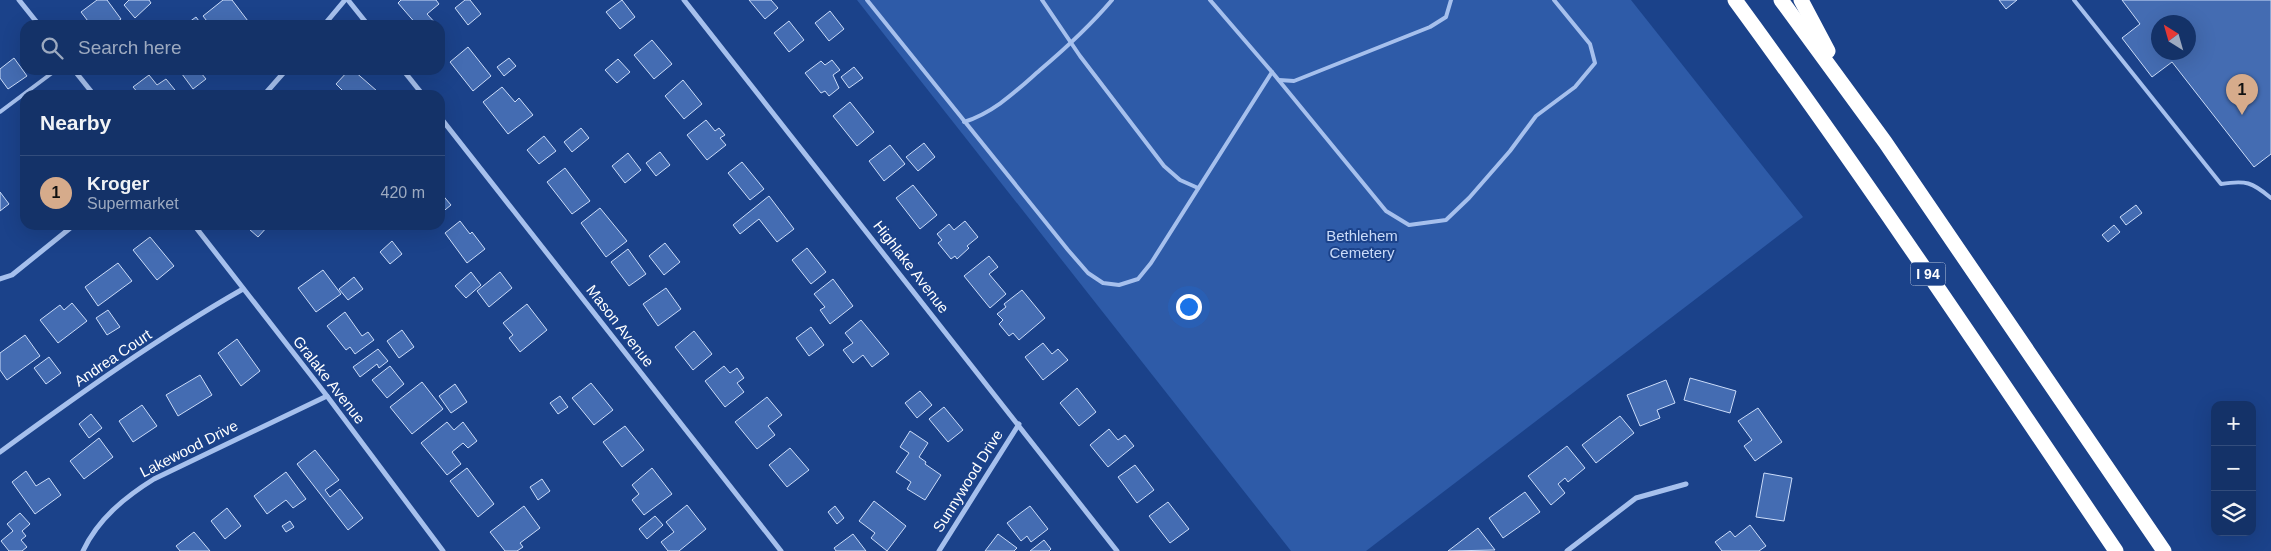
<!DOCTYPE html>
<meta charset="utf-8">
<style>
:root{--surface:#143268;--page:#1d3a6e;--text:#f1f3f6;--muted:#9daac0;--line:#334d7c;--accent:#d6ab8b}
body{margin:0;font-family:Arial,sans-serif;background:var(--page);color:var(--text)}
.controls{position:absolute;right:15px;bottom:15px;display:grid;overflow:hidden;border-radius:10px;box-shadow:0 5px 20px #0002}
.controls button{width:45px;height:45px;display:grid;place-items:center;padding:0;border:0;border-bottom:1px solid var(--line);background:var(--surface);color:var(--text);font:25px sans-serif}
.compass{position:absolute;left:2151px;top:15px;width:45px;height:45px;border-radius:50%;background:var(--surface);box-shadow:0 5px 20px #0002;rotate:323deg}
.you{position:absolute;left:1188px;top:306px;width:18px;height:18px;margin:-12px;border:4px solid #fff;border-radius:50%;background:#1a73e8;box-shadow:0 0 0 8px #1a73e833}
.badge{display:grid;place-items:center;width:32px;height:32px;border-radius:50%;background:var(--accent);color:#111;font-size:16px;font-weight:700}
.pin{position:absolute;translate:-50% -41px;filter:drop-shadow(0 1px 2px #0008)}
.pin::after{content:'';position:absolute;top:26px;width:18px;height:15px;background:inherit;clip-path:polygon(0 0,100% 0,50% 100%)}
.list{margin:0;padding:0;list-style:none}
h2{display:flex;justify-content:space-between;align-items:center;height:65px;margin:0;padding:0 20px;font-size:21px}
h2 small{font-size:16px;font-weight:400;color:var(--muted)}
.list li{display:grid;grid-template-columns:32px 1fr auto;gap:15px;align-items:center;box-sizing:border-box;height:75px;padding:0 20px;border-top:1px solid var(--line)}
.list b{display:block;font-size:19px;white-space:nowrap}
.list p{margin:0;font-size:16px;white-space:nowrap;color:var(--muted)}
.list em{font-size:16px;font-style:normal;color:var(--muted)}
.icon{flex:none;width:28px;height:28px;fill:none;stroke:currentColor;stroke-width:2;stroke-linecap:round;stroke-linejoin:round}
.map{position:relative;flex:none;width:2271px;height:551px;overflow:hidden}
.search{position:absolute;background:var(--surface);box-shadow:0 5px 20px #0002;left:20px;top:20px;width:425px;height:55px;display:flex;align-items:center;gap:12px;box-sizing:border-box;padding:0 18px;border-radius:15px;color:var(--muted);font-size:19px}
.panel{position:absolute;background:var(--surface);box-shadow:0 5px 20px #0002;left:20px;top:90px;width:425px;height:140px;border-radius:15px}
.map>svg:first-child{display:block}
.green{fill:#2e5ba8}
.building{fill:#446cb2;stroke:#cbdcf9;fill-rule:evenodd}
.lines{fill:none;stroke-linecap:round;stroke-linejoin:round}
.lane{stroke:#a6c0ed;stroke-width:4}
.street{stroke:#a6c0ed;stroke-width:5}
.highway{stroke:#fff;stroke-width:15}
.labels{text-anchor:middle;stroke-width:4;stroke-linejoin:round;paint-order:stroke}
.shield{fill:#1b428a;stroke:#bbc6dc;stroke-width:1}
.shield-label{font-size:14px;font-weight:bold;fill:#fff}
.park-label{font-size:15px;fill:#cbdcf9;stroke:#1b428a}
.street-label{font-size:15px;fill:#fff;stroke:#1b428a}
</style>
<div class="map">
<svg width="2271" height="551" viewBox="0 0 2271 551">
<rect width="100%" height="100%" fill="#1b428a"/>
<polygon class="green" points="857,0 1631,0 1803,217 1366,551 1291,551"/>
<g class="building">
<polygon points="97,0 107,0 121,19 113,25 91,25 81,12"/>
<polygon points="129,0 149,0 151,3 135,18 124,5"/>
<polygon points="223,0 232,0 251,25 210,25 203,16"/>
<polygon points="401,0 436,0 439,4 427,14 437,25 417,25 398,3"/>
<polygon points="465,0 470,0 481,14 468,25 455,8"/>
<polygon points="622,0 635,17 620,29 606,12"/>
<polygon points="749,0 771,0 778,8 765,19"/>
<polygon points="1999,0 2017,0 2006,9"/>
<path d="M2122 0H2271V154L2254 167 2172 62 2152 77 2122 38 2140 24ZM2158 22H2188V52H2158Z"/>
<polygon points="830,11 844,29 829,41 815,23"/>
<polygon points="196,17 202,25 185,25"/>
<polygon points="789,21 804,40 789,52 774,33"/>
<polygon points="652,40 672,64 654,79 634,55"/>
<polygon points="468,47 491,76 473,91 450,62"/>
<polygon points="14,58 27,76 8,89 0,78 0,69"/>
<polygon points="509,58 516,66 504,76 497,67"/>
<polygon points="618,59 630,72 617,83 605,70"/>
<polygon points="832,60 840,70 833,75 839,88 829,96 825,91 821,93 805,73 821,61 825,65"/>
<polygon points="854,67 863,78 849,88 841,77"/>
<polygon points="179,70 205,70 201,73 206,79 193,89"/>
<polygon points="349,70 353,70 377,91 373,95 347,95 336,84"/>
<polygon points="149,75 157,85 166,79 179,95 140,95 133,87"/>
<polygon points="683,80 702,104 684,119 665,96"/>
<polygon points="502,87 515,102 519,98 533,115 508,134 483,102"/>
<polygon points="850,102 874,132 857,146 833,116"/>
<polygon points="706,120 715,131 719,128 725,135 720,138 726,145 707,160 687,135"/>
<polygon points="581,128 589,138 572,152 564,142"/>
<polygon points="544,136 556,151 539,164 527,150"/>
<polygon points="924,143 935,157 918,171 906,157"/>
<polygon points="890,145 905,164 884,181 869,161"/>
<polygon points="660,152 670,165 656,176 646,163"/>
<polygon points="628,153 641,170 625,183 612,166"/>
<polygon points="742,162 764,189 750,200 728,173"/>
<polygon points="565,168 590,201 572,214 547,182"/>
<polygon points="913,185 937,215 920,229 896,198"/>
<polygon points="0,192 9,204 0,211"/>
<polygon points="440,192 451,205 440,214"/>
<polygon points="769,196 794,229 777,242 759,219 740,234 733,225"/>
<polygon points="2136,205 2142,213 2126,225 2120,217"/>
<polygon points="600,208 627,241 606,257 581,223"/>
<polygon points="460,221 470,234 472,232 485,249 467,263 445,233"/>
<polygon points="965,221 978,237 967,246 969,248 957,259 955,256 951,259 938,243 942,240 937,234 949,224 954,230"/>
<polygon points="253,225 269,225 258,237 249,229"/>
<polygon points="2114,225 2120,232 2108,242 2102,235"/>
<polygon points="150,237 174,266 157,280 133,250"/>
<polygon points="392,241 402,254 390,264 380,252"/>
<polygon points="665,243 680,262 664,275 649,256"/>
<polygon points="807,248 826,272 811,284 792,260"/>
<polygon points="628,249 646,274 629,286 611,262"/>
<polygon points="989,256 998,267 989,274 1006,294 990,308 964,276"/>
<polygon points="118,263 132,281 98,306 85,287"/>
<polygon points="323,270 341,294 316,312 298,288"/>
<polygon points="471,272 481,285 466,298 455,286"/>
<polygon points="500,272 512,288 489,307 477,291"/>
<polygon points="354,277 363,289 348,300 339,289"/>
<polygon points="833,279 853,306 830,324 820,310 825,307 814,294"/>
<polygon points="666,288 681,309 658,326 643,304"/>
<polygon points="1022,290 1045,318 1019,340 1013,333 1009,336 999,324 1003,320 997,314 1006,307 1004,304"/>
<polygon points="72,303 87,321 58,343 40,320 60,305 64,310"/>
<polygon points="527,304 547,330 520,352 509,338 513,335 503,323"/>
<polygon points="108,310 120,327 107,335 96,318"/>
<polygon points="345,312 362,336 368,332 374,340 355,354 350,347 346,350 327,326"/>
<polygon points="861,320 889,354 872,367 863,355 853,363 843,350 853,343 845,333"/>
<polygon points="811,327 824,345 809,356 796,338"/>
<polygon points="402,330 414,347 399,358 387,341"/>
<polygon points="694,331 712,354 693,370 675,347"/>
<polygon points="25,335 40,356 7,380 0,370 0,353"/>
<polygon points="237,339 260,371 241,386 218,353"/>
<polygon points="1043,343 1052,354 1058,349 1068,360 1043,380 1025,357"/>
<polygon points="378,349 388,361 379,368 377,364 360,377 353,367"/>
<polygon points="49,357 61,373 46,384 34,368"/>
<polygon points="390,366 404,384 387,398 372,380"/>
<polygon points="724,366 730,373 737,368 744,378 737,383 744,392 725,407 705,381"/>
<polygon points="200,375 212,395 178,416 166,395"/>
<polygon points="1690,378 1736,391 1730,413 1684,400"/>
<polygon points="1666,380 1675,403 1657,410 1660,418 1640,426 1627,395"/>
<polygon points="422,382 443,409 412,434 390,407"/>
<polygon points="591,383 613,410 594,425 572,398"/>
<polygon points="455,384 467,402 451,413 439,396"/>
<polygon points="1077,388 1096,412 1079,426 1060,403"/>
<polygon points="920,391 932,405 917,418 905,403"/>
<polygon points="560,396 568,407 558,414 550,403"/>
<polygon points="767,397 782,415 768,426 775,435 757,449 735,422"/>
<polygon points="142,405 157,426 133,442 119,421"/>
<polygon points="944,407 963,430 948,442 929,419"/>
<polygon points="1758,408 1782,442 1755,461 1744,446 1752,440 1738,421"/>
<polygon points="91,414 102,428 89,438 79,424"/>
<polygon points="1620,416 1634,433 1596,463 1582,445"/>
<polygon points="447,422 454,430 463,422 477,441 468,448 463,443 452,452 461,464 447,475 421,443"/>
<polygon points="625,426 644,450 622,467 603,442"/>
<polygon points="1109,429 1118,440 1125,435 1134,446 1108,467 1090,445"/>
<polygon points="910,431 928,443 919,457 926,462 925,464 941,475 925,500 907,489 911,482 896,472 909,453 900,447"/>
<polygon points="99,438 113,457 84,479 70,461"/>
<polygon points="1567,446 1585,468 1568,482 1565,478 1558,484 1565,493 1551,505 1528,476"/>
<polygon points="790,448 809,470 787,487 769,465"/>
<polygon points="315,450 339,480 325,490 330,497 340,489 363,518 348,530 297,464"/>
<polygon points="1135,465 1154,490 1137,503 1118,477"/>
<polygon points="467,468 494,504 478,517 450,481"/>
<polygon points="652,468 672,494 644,515 632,500 639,494 632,485"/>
<polygon points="26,471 36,486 49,478 61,495 35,514 12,482"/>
<polygon points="286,472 306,499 293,508 286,500 267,514 254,496"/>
<polygon points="1764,473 1792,478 1784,521 1756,517"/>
<polygon points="542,479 550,491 538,500 530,487"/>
<polygon points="1525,492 1540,512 1503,538 1489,518"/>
<polygon points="874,501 906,526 887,551 871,538 875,533 859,521"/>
<polygon points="1168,502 1189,529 1170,543 1149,516"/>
<polygon points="687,505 706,529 679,551 668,551 661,542 674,532 666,522"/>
<polygon points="524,506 540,528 520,543 523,547 517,551 505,551 490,532"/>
<polygon points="835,506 844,518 837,524 828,512"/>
<polygon points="1030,506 1048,529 1031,542 1027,536 1021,541 1007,523"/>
<polygon points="227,508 241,526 225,539 211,521"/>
<polygon points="20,513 30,524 22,531 26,536 21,540 27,547 22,551 9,551 1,541 13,531 7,524"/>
<polygon points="655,516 663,525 647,539 639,529"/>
<polygon points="290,521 294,527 286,532 282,526"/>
<polygon points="1750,525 1766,546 1759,551 1722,551 1715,542 1730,531 1735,537"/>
<polygon points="1478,528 1495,550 1448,551"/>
<polygon points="194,532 210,551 180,551 176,546"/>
<polygon points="853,534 866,551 836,551 834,548"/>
<polygon points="998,534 1017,548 1014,551 985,551"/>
<polygon points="1044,540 1051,549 1049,551 1030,551"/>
</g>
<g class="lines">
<g class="lane">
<polyline points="867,0 1068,250 1088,273 1103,283 1119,285 1138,279 1151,263 1272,72"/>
<polyline points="1042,0 1080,56 1164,166 1180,180 1198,188"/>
<polyline points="1210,0 1272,72 1386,211 1409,225 1446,220 1469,198 1510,151 1536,116 1575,87 1595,63 1590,44 1554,0"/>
<path d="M2074 0 2221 184C2246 180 2252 182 2271 198"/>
<polyline points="1279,80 1294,81 1430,27 1446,17 1451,0"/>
<polyline points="0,112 56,70"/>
<path d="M964 122C995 112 1016 91 1040 70 1066 48 1090 26 1112 0"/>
</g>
<g class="street">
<polyline points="19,0 39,25"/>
<polyline points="348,0 368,25"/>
<polyline points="684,0 1117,551"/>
<polyline points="324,25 345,0"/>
<polyline points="74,70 94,95"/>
<polyline points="403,70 423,95"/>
<polyline points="264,95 286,70"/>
<polyline points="440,117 781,551"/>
<polyline points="194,225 327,396 443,551"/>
<polyline points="0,279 12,275 74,225"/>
<path d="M0 452C78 395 159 337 243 289"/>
<path d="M83 551C98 519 125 497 154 479L327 396"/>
<polyline points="939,551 1019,424"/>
<polyline points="1567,551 1636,498 1686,484"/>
</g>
<g class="highway">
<path d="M1735 0C1867 180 1991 366 2116 551"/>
<polyline points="1781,0 1885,142 2164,551"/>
<polyline points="1801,0 1828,51"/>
</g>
</g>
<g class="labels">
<rect class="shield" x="1910.5" y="262.5" width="35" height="23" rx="4"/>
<g class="shield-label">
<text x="1928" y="279">I 94</text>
</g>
<g class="park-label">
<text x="1362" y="241">Bethlehem<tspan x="1362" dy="17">Cemetery</tspan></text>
</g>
<g class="street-label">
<text transform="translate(911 267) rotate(52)" y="5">Highlake Avenue</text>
<text transform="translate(620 326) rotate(52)" y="5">Mason Avenue</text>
<text transform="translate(113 358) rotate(-34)" y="5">Andrea Court</text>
<text transform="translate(329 380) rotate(52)" y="5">Gralake Avenue</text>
<text transform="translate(189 449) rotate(-27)" y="5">Lakewood Drive</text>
<text transform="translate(968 481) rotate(-58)" y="5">Sunnywood Drive</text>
</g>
</g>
</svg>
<div class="controls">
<button>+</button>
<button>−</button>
<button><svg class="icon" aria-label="layers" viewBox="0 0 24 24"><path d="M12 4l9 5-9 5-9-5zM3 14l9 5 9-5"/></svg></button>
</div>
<svg class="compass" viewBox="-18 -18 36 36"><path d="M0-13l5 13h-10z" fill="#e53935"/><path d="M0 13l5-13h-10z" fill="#9daac0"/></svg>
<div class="you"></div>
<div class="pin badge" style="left:2242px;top:115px">1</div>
<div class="search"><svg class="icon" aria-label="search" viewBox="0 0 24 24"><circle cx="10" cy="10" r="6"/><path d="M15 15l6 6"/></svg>Search here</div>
<section class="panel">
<h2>Nearby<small></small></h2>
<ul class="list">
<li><span class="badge">1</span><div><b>Kroger</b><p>Supermarket</p></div><em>420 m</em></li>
</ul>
</section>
</div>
